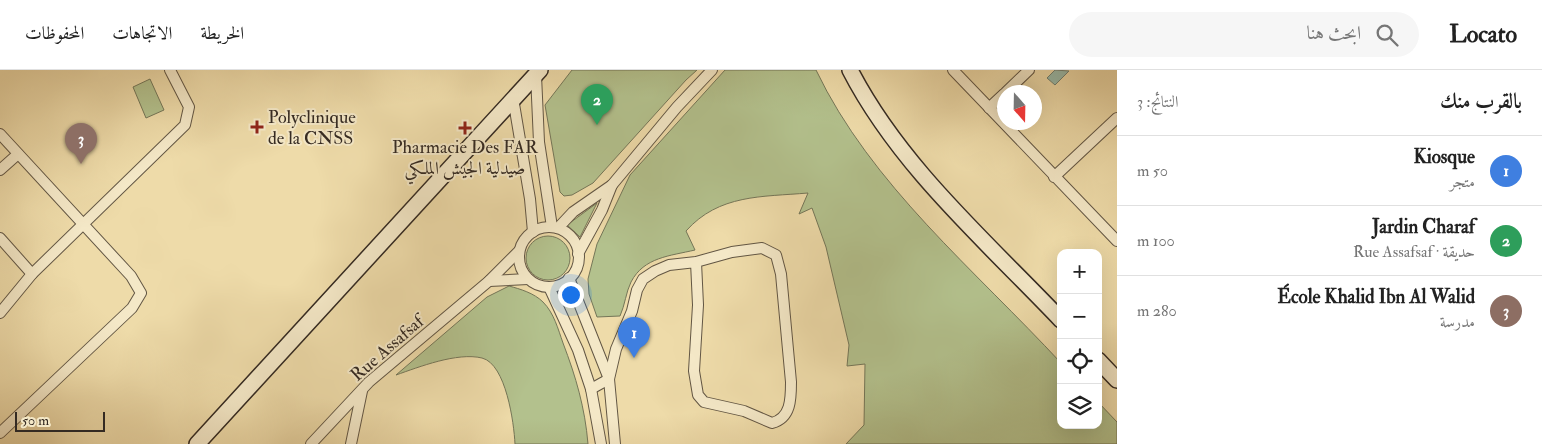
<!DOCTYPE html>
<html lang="ar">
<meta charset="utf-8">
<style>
:root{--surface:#fff;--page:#f6f6f6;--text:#222;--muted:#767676;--line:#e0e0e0;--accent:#8f2418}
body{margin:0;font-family:"IM FELL Double Pica",Amiri,serif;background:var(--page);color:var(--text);direction:rtl}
.controls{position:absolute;right:15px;bottom:15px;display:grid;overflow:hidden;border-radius:10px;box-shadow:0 5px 20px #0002}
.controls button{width:45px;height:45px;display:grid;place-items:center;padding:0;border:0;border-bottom:1px solid var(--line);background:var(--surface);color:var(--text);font:25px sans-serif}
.compass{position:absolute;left:997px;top:15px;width:45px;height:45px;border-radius:50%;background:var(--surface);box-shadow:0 5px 20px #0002;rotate:160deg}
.scale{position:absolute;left:15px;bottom:12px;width:90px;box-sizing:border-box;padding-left:5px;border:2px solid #342a22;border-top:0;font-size:14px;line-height:18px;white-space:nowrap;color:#342a22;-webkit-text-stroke:4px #f4e8c7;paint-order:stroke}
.you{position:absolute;left:570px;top:224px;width:18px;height:18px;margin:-12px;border:4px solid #fff;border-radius:50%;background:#1a73e8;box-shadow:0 0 0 8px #1a73e833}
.badge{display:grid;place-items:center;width:32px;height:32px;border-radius:50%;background:var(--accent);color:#fff;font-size:16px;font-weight:700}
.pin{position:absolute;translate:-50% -41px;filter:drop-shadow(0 1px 2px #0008)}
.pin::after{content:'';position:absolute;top:26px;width:18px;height:15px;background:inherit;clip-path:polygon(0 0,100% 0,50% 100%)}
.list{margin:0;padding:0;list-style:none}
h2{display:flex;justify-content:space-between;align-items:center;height:65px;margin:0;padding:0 20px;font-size:21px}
h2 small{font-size:16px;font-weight:400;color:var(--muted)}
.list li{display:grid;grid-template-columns:32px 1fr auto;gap:15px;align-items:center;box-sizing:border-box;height:70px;padding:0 20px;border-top:1px solid var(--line)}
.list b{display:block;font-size:19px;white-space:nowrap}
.list p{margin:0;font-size:16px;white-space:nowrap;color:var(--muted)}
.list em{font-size:16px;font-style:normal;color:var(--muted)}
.icon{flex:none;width:28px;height:28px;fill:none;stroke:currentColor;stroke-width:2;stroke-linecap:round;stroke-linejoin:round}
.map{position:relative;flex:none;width:1117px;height:374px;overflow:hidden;direction:ltr}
header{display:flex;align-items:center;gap:30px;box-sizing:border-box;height:70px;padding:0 25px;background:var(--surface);border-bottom:1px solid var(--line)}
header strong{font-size:24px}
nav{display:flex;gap:28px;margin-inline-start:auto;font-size:18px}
.search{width:350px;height:45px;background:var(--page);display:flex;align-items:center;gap:12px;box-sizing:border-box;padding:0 18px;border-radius:28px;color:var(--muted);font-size:19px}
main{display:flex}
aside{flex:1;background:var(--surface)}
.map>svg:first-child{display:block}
.green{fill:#b3c18d;stroke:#747658}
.water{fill:#99bbab;stroke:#718174}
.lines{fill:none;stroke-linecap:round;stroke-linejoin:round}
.minor-casing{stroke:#625644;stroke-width:12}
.secondary-casing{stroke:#342a22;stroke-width:18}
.minor{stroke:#f4e8c7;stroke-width:10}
.secondary{stroke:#f4e8c7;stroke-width:15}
.poi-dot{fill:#8f2418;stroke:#f4e8c7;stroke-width:2}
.labels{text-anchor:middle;stroke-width:4;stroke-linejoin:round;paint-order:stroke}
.poi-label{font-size:18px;fill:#342a22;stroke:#f4e8c7;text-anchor:start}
.street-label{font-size:18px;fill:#342a22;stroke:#f4e8c7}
</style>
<header>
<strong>Locato</strong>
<div class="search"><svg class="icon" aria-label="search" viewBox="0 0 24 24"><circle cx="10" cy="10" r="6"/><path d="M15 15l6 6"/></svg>ابحث هنا</div>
<nav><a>الخريطة</a><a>الاتجاهات</a><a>المحفوظات</a></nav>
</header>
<main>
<aside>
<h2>بالقرب منك<small>النتائج: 3</small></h2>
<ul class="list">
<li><span class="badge" style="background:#3f7fe0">1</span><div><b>Kiosque</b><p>متجر</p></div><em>50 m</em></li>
<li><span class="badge" style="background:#2e9e5b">2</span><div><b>Jardin Charaf</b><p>حديقة · Rue Assafsaf</p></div><em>100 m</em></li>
<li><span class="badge" style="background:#8d6e63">3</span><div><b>École Khalid Ibn Al Walid</b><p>مدرسة</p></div><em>280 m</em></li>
</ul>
</aside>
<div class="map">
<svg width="1117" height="374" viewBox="0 0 1117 374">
<rect width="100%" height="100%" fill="#eedba9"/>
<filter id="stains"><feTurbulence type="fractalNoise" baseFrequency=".004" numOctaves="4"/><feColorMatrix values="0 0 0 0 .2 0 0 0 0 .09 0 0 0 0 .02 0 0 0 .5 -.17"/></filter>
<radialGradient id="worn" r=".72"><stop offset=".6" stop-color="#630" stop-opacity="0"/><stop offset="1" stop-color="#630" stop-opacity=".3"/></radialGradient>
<g class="green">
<polygon points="572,0 697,0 686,10 593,113 572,125 564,126 560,122 545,35"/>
<path d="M725 0H816C871 115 975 200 1061 293V355H1098V332L1117 352V374H846L864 355 865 294 847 296 849 275 826 177 812 138 799 144 808 123C762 127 719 124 686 161L695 180C670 186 644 187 631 212 626 222 625 235 620 246L597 247 589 224 588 209 597 174 630 105Z"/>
<polygon points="150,9 164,40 146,48 133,17"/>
<polygon points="597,133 580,167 567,155"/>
<circle cx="548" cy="188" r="22"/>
<path d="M509 216C520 219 534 223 543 232 554 243 558 259 563 273 576 307 585 338 588 374H515C514 353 506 294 482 288 457 282 419 297 396 305L487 227Z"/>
</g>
<polygon class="water" points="1055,0 1069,1 1055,15 1047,8"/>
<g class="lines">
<g class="minor-casing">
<g id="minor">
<polyline points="953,0 1117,171"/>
<polyline points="536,5 539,72 552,157"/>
<polyline points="1006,22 1029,0"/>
<polyline points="513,28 530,129 533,162"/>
<polyline points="989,38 1004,24"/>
<polyline points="0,64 131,206 141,223 132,238 0,363"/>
<polyline points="0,100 18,84"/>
<polyline points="1054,107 1117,48"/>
<circle cx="549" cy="187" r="30"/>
<polyline points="558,158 573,142 612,115 677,37 712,0"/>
<polyline points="0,168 32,204"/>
<polyline points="578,184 602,140 612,115"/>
<polyline points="569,208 609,309 615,374"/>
<polyline points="489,211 528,209"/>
<polyline points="549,217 578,280 591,319 601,374"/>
<polyline points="0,243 32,204 185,55 189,37 170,0"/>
<path d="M591 319 609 309 616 279 632 241 637 220 643 209 655 201 669 195 696 192 732 182 762 178 776 185 781 204 791 312C791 329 791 348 772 353L744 341 704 332 698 325 694 301 698 235 696 192"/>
<polyline points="311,374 369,312 489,211 519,181"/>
<polyline points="351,374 362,321"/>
</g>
</g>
<g class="secondary-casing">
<g id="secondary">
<path d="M850 0C900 97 987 172 1061 250"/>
<polyline points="1098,290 1117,310"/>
<polyline points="197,374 540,0"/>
</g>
</g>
<use href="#minor" class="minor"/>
<use href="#secondary" class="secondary"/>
</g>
<g class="poi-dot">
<path d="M254.5 49.5h5v5h5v5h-5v5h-5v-5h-5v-5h5z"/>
<path d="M462.5 50.5h5v5h5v5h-5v5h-5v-5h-5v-5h5z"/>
</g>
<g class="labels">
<g class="poi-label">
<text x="268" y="53">Polyclinique<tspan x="268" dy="21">de la CNSS</tspan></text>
<text x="465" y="83" text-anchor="middle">Pharmacie Des FAR<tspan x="465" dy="21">صيدلية الجيش الملكي</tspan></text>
</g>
<g class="street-label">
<text transform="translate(387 278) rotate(-41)" y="6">Rue Assafsaf</text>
</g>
</g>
<rect width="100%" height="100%" filter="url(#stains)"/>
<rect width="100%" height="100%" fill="url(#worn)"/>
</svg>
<div class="controls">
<button>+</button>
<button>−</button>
<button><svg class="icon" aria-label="locate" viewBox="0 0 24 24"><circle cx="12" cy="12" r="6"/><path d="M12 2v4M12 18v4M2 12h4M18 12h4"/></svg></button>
<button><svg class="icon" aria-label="layers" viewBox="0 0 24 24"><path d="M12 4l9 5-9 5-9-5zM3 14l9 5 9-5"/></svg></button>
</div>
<svg class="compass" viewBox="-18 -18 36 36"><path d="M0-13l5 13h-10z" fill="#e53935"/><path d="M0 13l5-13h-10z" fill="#767676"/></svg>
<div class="scale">50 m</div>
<div class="you"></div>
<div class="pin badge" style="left:634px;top:288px;background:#3f7fe0">1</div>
<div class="pin badge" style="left:597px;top:55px;background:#2e9e5b">2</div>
<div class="pin badge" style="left:81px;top:94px;background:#8d6e63">3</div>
</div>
</main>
